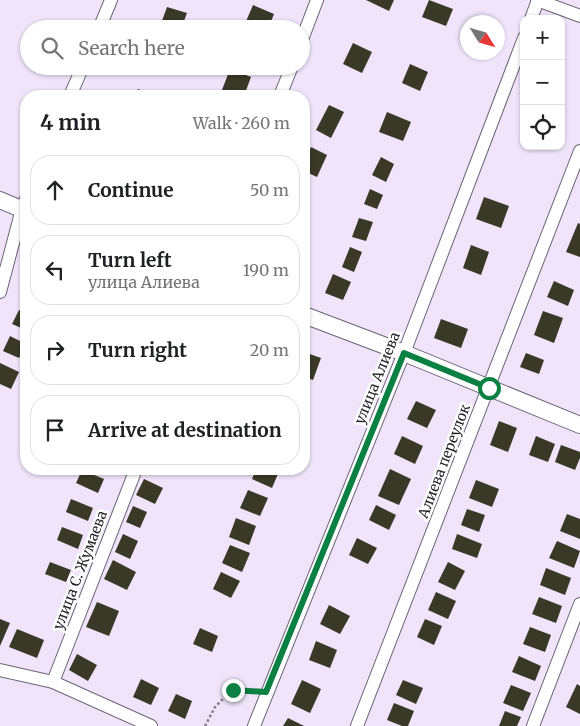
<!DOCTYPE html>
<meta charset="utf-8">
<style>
:root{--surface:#fff;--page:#f2f2f2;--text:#202124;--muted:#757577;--line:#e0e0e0}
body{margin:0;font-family:Merriweather,serif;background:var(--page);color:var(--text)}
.controls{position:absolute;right:15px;top:15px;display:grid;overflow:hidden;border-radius:10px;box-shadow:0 1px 4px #0004}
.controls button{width:45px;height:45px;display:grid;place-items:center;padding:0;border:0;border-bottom:1px solid var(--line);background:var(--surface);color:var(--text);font:25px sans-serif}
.compass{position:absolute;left:460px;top:15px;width:45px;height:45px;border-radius:50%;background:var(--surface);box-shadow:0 1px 4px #0004;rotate:127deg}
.stop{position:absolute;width:15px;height:15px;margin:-11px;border:4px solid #0b8043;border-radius:50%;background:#fff}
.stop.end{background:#0b8043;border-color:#fff;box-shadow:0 1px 5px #0008}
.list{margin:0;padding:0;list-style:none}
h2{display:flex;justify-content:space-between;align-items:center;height:65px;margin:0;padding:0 20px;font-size:21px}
h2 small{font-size:16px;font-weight:400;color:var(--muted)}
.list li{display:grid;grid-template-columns:32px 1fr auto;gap:15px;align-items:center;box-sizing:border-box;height:70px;margin:0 10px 10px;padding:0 10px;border:1px solid var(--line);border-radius:20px}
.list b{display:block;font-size:19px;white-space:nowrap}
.list p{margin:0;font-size:16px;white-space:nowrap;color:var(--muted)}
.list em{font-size:16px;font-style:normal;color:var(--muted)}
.icon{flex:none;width:28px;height:28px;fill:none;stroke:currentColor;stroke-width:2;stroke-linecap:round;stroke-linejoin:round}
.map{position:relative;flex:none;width:580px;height:726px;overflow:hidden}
.search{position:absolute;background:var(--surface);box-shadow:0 1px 4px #0004;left:20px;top:20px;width:290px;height:55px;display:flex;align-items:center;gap:12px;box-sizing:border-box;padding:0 18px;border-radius:28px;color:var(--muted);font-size:19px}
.panel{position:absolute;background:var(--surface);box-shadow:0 1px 4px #0004;left:20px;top:90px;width:290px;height:385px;border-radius:20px}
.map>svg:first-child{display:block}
.building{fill:#3a3927}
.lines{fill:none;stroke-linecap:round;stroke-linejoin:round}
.minor-casing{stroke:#6d6375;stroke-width:14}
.tertiary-casing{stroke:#6d6375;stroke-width:18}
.path{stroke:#837c8a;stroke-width:2.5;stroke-dasharray:2.5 2.5;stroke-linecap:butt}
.minor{stroke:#fff;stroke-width:12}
.tertiary{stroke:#fff;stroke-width:16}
.route{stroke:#0b8043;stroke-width:6}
.labels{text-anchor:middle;stroke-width:5;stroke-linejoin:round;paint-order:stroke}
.street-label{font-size:14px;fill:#221e25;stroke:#fff}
</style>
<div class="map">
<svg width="580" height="726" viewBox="0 0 580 726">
<rect width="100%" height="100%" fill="#efe4fa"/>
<g class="building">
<polygon points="366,0 394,0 389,11"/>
<polygon points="429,0 453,9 446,26 422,17"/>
<polygon points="253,5 274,14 268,29 249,29 244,26"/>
<polygon points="167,7 187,13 181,29 159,29"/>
<polygon points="353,43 372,52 362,73 343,64"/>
<polygon points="410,64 428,72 420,91 402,83"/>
<polygon points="146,66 166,66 163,73"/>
<polygon points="230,69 251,77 244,96 238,96 222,90"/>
<polygon points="138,89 154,96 134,96"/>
<polygon points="329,105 344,112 331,138 316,130"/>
<polygon points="387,112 411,122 403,141 379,132"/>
<polygon points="311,147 327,155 317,177 304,171 304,162"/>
<polygon points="381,157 394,164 386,182 372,175"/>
<polygon points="370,189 383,195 377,209 364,204"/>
<polygon points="484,197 509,206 501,228 476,219"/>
<polygon points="359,218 373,222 366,241 352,237"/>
<polygon points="578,223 580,224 580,257 566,252"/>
<polygon points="471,245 489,252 481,275 463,268"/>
<polygon points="350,247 362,252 354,272 342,267"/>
<polygon points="333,274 351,282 343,300 325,293"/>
<polygon points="554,281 574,290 568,306 547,297"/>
<polygon points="19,310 26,313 26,330 12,324"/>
<polygon points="543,311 563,318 554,343 534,335"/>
<polygon points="441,319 468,329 461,348 434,338"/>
<polygon points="10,336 26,344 19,358 3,351"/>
<polygon points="304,352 321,358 313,380 304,377"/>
<polygon points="526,353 544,360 539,374 520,367"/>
<polygon points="0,363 19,372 11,389 0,384"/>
<polygon points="416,401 436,410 427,428 407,419"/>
<polygon points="499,421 517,428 508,452 490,445"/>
<polygon points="402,436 423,446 415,464 394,454"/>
<polygon points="536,436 555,444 548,462 529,455"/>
<polygon points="561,445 580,452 580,458 575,470 555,462"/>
<polygon points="256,469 280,469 272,488 252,479"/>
<polygon points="390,469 411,479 399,505 378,496"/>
<polygon points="82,470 104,479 98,493 76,483"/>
<polygon points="144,479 163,488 155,504 136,495"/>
<polygon points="476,480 499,489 492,507 469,498"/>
<polygon points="248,490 268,498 260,516 240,508"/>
<polygon points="71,499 93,508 88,521 66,512"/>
<polygon points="376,505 396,515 389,530 369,520"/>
<polygon points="133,506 147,512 140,528 126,522"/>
<polygon points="467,509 485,515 479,532 461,525"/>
<polygon points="567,514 580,519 580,539 560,531"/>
<polygon points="236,518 256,526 249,545 229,537"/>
<polygon points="62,527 83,535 78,549 57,540"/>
<polygon points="123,534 138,541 130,559 115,552"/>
<polygon points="457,534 482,544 477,558 452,549"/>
<polygon points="357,538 377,548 368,564 349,555"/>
<polygon points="557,541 580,551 574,568 549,558"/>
<polygon points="230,545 250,553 242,572 222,563"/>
<polygon points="113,560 136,572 127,590 104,579"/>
<polygon points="50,562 71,570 66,582 45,574"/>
<polygon points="448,562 465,571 455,590 438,582"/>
<polygon points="546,568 571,578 565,595 540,585"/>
<polygon points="221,572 240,581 231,598 213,589"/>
<polygon points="436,592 456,601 448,619 428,610"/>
<polygon points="539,597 562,606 556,623 532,614"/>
<polygon points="97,602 119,611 109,636 86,627"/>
<polygon points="329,605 350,616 340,634 320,624"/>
<polygon points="0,619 10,623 0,646"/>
<polygon points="425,619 442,626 434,645 417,637"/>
<polygon points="530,627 551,635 545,652 523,644"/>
<polygon points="200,628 218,636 212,652 193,644"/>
<polygon points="17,629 44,640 37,658 9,647"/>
<polygon points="316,641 337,650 330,668 309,660"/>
<polygon points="77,654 97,665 88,681 69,670"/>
<polygon points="519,656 541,666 535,681 512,672"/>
<polygon points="141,679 159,688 151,705 133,697"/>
<polygon points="302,680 321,689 310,713 291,704"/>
<polygon points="403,680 423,688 416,704 396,695"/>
<polygon points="577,684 580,686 580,714 566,707"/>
<polygon points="511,685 531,693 523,711 503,703"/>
<polygon points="176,694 192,701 185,719 168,711"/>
<polygon points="394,703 414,711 408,726 402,726 387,720"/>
<polygon points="505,711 521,717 517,726 499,726"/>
<polygon points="288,718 304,726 283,726"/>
</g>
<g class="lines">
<g class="minor-casing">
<g id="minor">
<polyline points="537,0 580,16"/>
<polyline points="531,19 538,0"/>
<polyline points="99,29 111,0"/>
<polyline points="301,42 317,0"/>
<polyline points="70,96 83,66"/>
<polyline points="280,96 292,66"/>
<polyline points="0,292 22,209 26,199"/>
<polyline points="0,670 53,682 151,726"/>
<polyline points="53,682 136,469"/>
<polyline points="254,726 404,353 524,38"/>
<polyline points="357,726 580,151"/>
<polyline points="533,726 580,604"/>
</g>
</g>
<g class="tertiary-casing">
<g id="tertiary">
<polyline points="0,200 26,211"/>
<polyline points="304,315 404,353 580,425"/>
</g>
</g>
<polyline class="path" points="205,726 215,707 233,689 255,691"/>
<use href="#minor" class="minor"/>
<use href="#tertiary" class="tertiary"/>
</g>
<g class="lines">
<polyline class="route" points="233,690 266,692 404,353 489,388"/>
</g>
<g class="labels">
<g class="street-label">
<text transform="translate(377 378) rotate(-68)" y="5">улица Алиева</text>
<text transform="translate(444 461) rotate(-69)" y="5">Алиева переулок</text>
<text transform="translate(80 570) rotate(-69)" y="5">улица С. Жумаева</text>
</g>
</g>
</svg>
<div class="controls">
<button>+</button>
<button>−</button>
<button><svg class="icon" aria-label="locate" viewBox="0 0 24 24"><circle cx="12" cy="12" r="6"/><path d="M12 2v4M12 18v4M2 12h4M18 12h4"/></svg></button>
</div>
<svg class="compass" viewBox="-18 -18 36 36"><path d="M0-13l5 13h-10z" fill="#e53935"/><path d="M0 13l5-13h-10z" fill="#757577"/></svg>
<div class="stop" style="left:489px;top:388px"></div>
<div class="stop end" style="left:233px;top:690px"></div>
<div class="search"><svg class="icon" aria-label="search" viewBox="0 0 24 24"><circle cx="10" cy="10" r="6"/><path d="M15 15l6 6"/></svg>Search here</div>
<section class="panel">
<h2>4 min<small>Walk · 260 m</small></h2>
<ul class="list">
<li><svg class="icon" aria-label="ahead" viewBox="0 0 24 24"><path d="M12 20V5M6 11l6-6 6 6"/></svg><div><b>Continue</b></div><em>50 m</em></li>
<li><svg class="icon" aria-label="left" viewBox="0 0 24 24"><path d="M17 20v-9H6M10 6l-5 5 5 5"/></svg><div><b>Turn left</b><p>улица Алиева</p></div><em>190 m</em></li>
<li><svg class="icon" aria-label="right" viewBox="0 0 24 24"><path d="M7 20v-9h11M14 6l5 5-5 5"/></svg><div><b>Turn right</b></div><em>20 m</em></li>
<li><svg class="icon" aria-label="arrive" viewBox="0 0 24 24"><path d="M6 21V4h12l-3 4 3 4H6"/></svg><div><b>Arrive at destination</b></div></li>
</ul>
</section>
</div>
